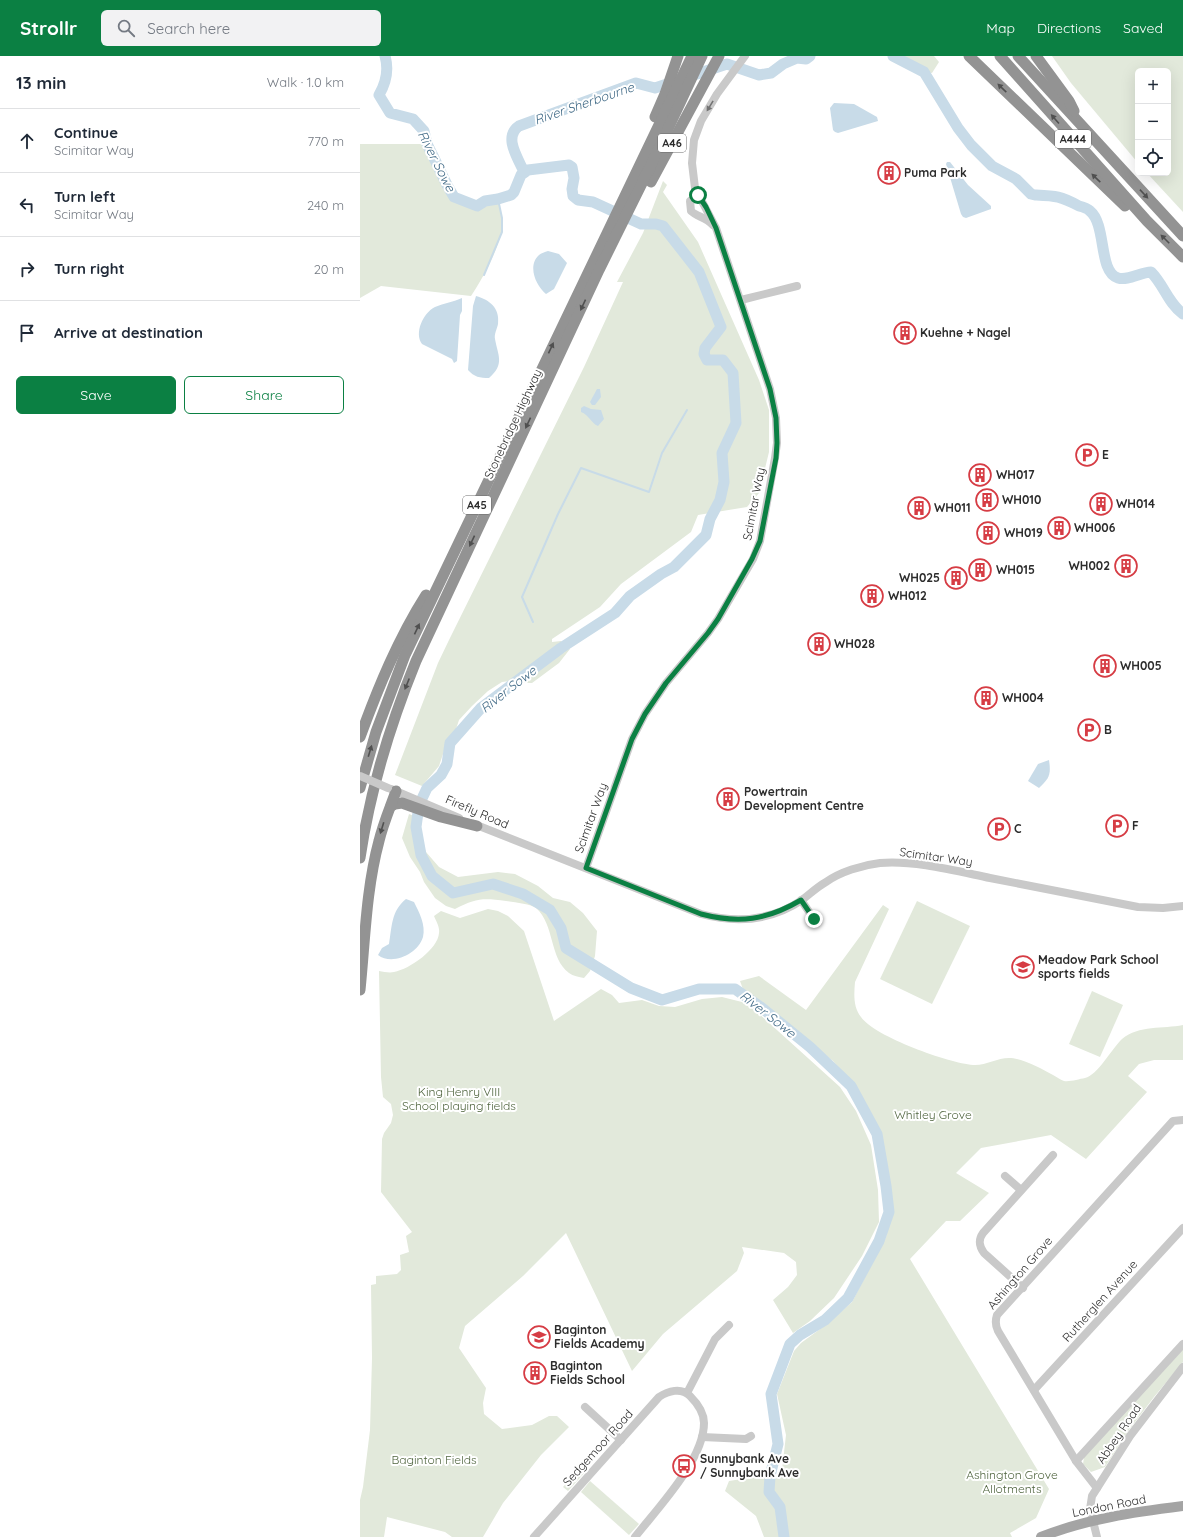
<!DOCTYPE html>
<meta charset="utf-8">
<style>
:root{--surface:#fff;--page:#f2f2f3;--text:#1f2937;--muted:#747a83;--line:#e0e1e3;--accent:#0b8043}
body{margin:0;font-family:Quicksand,sans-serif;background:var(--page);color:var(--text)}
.controls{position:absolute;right:12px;top:12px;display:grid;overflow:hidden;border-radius:6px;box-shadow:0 4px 16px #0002}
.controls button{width:36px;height:36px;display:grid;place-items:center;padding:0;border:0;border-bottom:1px solid var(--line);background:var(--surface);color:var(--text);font:20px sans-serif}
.stop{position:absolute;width:12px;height:12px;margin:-9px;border:3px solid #0b8043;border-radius:50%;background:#fff}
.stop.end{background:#0b8043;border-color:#fff;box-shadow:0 1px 4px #0008}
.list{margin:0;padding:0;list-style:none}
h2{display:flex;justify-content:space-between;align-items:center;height:52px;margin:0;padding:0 16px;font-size:17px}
h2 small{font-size:13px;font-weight:400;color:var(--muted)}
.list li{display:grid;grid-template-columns:26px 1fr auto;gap:12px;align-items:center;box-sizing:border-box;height:64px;padding:0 16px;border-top:1px solid var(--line)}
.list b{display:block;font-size:15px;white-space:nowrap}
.list p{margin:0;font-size:13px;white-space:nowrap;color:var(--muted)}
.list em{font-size:13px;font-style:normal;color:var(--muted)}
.actions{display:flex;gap:8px;padding:12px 16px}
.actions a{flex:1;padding:9px 0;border:1px solid var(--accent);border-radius:6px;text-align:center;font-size:14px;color:var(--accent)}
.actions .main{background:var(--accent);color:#fff}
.icon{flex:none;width:22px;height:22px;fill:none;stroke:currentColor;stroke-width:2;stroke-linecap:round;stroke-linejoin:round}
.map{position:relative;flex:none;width:823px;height:1481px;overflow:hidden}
header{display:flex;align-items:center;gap:24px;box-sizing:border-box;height:56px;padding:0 20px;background:var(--accent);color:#fff}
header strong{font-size:19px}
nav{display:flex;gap:22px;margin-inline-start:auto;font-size:14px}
.search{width:280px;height:36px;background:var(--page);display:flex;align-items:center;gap:10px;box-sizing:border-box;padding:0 14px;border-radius:6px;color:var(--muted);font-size:15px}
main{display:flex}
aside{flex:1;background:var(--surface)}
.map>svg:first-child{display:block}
.green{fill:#e2e9db}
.water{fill:#c8dbe8}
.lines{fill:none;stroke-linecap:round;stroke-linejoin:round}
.stream{stroke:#c8dbe8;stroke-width:2}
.river{stroke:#c8dbe8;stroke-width:11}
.minor{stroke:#c9c9c9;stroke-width:8}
.major{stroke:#a4a4a4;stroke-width:10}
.highway{stroke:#939393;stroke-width:11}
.minor-bridge{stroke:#c9c9c9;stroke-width:8}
.oneway{fill:#505050}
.oneway2{fill:#737373}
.route{stroke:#0b8043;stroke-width:5}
.labels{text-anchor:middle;stroke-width:4;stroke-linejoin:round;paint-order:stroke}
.shield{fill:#fff;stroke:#6b6b6b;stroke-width:1}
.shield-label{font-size:11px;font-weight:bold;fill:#2c2c2c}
.poi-label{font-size:12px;font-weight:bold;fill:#2c2c2c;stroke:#fff;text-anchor:start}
.street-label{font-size:12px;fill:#2c2c2c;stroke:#fff}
.park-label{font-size:12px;fill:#4f643e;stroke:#fff}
.water-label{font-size:13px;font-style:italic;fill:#426b87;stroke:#fff}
</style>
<header>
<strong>Strollr</strong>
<div class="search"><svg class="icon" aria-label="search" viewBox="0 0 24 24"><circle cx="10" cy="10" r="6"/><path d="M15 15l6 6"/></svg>Search here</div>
<nav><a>Map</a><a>Directions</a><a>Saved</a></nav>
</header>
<main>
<aside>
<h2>13 min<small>Walk · 1.0 km</small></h2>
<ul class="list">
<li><svg class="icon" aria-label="ahead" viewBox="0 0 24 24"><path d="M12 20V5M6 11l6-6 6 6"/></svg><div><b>Continue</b><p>Scimitar Way</p></div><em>770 m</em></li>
<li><svg class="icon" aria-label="left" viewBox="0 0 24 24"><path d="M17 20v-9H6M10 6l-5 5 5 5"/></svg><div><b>Turn left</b><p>Scimitar Way</p></div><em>240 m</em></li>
<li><svg class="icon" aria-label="right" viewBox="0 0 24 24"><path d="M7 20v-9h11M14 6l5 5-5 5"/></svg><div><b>Turn right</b></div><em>20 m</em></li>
<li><svg class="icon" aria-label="arrive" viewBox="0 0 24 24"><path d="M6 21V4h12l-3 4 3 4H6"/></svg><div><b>Arrive at destination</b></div></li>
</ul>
<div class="actions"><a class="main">Save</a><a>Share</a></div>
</aside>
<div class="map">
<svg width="823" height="1481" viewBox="0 0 823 1481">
<rect width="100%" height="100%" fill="#fff"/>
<g class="green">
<polygon points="540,0 574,0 579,6 572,17 566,16 554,7"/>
<polygon points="692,0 823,0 823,156 787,117 808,117 808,15 778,15 778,107 711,27"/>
<path d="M0 88H67L87 129 94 141 117 150 125 145 138 143C139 149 141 155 142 161 145 184 123 222 111 240L21 230 0 242Z"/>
<polygon points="303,125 307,129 303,136 338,186 399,324 409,354 409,396 399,437 387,451 338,459 331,476 261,528 240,551 192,583 192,586 201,585 210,593 199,607 172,627 164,627 151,625 142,626 128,635 112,650 99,664 95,676 87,686 79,710 62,730 35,719 78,607 89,584 224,311 263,226 257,226 283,177"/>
<path d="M49 758 54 760 58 774 66 796 79 811 98 821 138 816 155 818 178 830 193 842 210 846 223 857 237 875 235 900 230 915 224 922C219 921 213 920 209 917 189 902 195 869 176 852 171 848 153 846 146 845 123 842 116 842 95 853L86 850 75 842 64 826 60 816 50 801 42 782Z"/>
<polygon points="557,845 610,870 572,948 520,923"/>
<path d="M523 849 529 853 495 926C494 938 493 951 501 961 515 981 589 1007 613 1009 625 1010 637 1002 649 1002 662 1002 682 1013 693 1019 697 1021 701 1024 704 1025 710 1026 719 1023 725 1022 737 1020 753 991 762 983 779 969 803 973 823 969V1004H794L779 1008 768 1020 787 1036 726 1103 691 1079 621 1092 596 1117 629 1137 600 1165H586L550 1203 689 1433 676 1462 650 1477 652 1481H404L396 1460 365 1435 369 1425 388 1422 393 1419 416 1423 422 1414 426 1379 417 1338 434 1295 441 1287 467 1268 492 1246 526 1181 531 1156V1140L519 1078 493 1029 473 1005 384 936 380 925 399 920 446 954Z"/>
<path d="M128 853 138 855 148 860 164 875 194 965 241 933 252 939 259 947 282 944 299 950 315 951 342 943 362 941 382 946 397 956 480 1031 496 1055 511 1089 518 1134 519 1166 502 1200 474 1242 450 1265 433 1277 413 1244 428 1231 437 1219 436 1206 424 1197 382 1191 384 1197 377 1215 303 1278 272 1315 206 1177 163 1220 105 1270 99 1292 126 1332 123 1347 124 1358 142 1373 172 1369 189 1360H197L209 1371 181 1399 143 1447 123 1481H92L85 1476 27 1461 24 1481H0V1444L3 1431 10 1374 12 1302 11 1229 16 1228V1220L37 1218 41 1214 40 1199 49 1196 46 1180 52 1176 21 1136 22 1083 24 1077 31 1067 33 1059 31 1048 23 1041 21 1021 19 915C24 916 30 917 34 916 50 913 78 893 79 877 80 871 76 865 74 860L81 855 100 862Z"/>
<polygon points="732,935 763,949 740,1001 709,988"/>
<polygon points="823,1293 823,1306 794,1341 769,1374 745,1411 731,1416 723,1408 724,1401"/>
<polygon points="222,1410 227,1414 208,1435 203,1431"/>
<polygon points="230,1425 279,1468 269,1479 221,1436"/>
</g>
<g class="water">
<polygon points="474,47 494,48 517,61 518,65 478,77 475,76 473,74 470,52"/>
<polygon points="587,106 590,106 608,129 631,150 631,153 606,162 603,161 601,158 586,108"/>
<path d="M188 195 199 198 207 207 194 233 186 238C176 230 167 210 179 199 181 197 185 196 188 195Z"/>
<path d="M116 240C130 244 140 252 138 268 137 273 134 278 135 283 138 300 145 308 129 322 120 322 114 321 108 314L113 250Z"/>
<path d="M102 242V255L100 259 97 305 94 307 92 303 62 288C54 277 63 257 75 251 84 247 94 246 102 242Z"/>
<polygon points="237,333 240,333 241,341 235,349 232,349 230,346"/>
<path d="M224 350 231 353 241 354 244 363 238 370C231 367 229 359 221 356V352Z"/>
<path d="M689 704C691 718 690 722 679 732L668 725 678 708Z"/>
<path d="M46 843 54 846C59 856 66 869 63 881 58 898 32 910 18 899L22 892 29 888C32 871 31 855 46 843Z"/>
</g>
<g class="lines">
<g class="stream">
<polyline points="124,219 142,176 142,162 138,143"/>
<polyline points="173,566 162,541 198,458 221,412 289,436 302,397 327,354"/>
</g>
<g class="river">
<path d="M25 0C29 14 26 27 19 39L30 57 53 63 64 75 67 88 74 102 87 129 94 141 117 150 125 145 138 143 151 139 154 136 161 119 168 114 209 109 212 111 214 122 212 133 213 140 218 144 233 146 281 168H296L303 170 339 216 361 271 345 292 344 298 347 304H363L373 317 376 367 362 397 364 426 360 444 350 463 346 479 314 511 301 518 270 540 255 557 201 592 121 652 90 687 87 708 81 719 67 732 59 749 56 771 61 799 72 820 93 837 133 828 163 838 190 854 201 872 206 892 271 932 302 944 339 933H375L402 952 450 991 491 1030 517 1078 526 1130 529 1156 519 1185 488 1242 465 1264 440 1279 430 1288 411 1338 418 1388 410 1420 409 1436 420 1451 424 1481"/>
<path d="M533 0 564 16 598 72 611 89 632 110 656 123 671 138 675 139C696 140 700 140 719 150 723 151 728 153 730 155 747 169 738 216 758 222 768 225 781 216 791 216 804 229 808 247 823 258"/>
<path d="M164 116C158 102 143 81 159 70L276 27 295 32 367 8 399 19 411 17 423 8 437 2 446 3 450 0"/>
</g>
<g class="minor">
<path d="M338 139 330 145 331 155C337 161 346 161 353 169"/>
<polyline points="381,244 437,230"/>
<polyline points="31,733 99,762"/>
<path d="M114 768 341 858C375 867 411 865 442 844 450 838 457 831 466 826 480 816 502 809 520 807 554 804 596 815 630 822 679 832 729 841 778 851L803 852 823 850"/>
<polyline points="226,812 272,683 285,658 306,627 348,577 358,563 393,503 400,485 415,402 417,387 416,362 410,333 356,172 335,132 332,107 334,84 341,65 357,38 385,0"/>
<polyline points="441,844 454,863"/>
<polyline points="645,1120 661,1134"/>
<path d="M663 1232 624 1197C619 1190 618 1184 623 1177L693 1099"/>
<polyline points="674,1334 823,1172"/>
<polyline points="327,1337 355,1283 369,1269"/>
<polyline points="225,1351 261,1384"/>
<polyline points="342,1381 386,1383 391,1380"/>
<polyline points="716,1405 823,1288"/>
<path d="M737 1432 716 1405 638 1275C635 1269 635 1265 637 1259L813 1065 823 1064"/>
<path d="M174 1481 299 1341C308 1335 321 1331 330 1340 337 1347 344 1357 344 1367 344 1404 297 1453 275 1481"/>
<polyline points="737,1481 730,1453 732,1440 770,1380 823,1311"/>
</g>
<path class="major" d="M681 1481C726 1463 775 1456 823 1450"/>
<g class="highway">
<polyline points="609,0 765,150"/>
<polyline points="640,0 787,165 823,201"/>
<polyline points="658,0 823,180"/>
<polyline points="676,0 709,45 714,55"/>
<polyline points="295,61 305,38 318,0"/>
<polyline points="291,126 359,0"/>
<path d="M0 681C18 632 38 583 66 539"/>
<polyline points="0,732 16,676 45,599 332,0"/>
<polyline points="31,750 35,748 42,747 81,761 117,770"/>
<path d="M0 802C10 734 30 669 56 605L239 214 292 107 342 0"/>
<path d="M0 934C5 885 6 833 19 785 23 768 30 752 36 735"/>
</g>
<polyline class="minor-bridge" points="0,720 28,732"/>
</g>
<defs><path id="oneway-solid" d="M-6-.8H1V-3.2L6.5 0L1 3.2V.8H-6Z"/></defs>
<g class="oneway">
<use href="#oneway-solid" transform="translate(642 32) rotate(-136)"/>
<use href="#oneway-solid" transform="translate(695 63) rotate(-131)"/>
<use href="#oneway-solid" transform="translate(736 122) rotate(-136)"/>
<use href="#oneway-solid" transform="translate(784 138) rotate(47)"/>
<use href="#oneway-solid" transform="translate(805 183) rotate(-135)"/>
<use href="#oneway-solid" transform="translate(223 249) rotate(115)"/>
<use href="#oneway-solid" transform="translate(191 292) rotate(-65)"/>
<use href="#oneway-solid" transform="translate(168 367) rotate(115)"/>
<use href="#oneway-solid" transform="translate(112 485) rotate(115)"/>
<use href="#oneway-solid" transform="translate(57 573) rotate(-65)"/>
<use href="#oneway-solid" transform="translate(47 628) rotate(112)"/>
<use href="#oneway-solid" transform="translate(10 695) rotate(-73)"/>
<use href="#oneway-solid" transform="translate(22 772) rotate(107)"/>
</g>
<use class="oneway2" href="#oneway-solid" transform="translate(350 50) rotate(121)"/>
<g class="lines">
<path class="route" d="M338 139 346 151 356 172 410 333 416 362 417 387 416 402 400 485 392 503 358 563 348 577 306 627 285 658 272 683 226 812 341 858C379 868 407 864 441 844L454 863"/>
</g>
<defs>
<g id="building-ring" transform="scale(1.15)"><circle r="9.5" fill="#fff" stroke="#d63c44" stroke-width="1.5"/><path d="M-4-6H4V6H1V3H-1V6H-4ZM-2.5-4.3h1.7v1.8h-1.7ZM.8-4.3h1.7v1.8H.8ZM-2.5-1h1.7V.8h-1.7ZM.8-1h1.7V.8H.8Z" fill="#d63c44"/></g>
<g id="parking-ring" transform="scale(1.15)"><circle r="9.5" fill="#fff" stroke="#d63c44" stroke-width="1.5"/><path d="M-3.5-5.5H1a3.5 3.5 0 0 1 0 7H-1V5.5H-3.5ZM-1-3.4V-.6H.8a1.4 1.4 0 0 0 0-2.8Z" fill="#d63c44"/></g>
<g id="school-ring" transform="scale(1.15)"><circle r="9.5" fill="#fff" stroke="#d63c44" stroke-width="1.5"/><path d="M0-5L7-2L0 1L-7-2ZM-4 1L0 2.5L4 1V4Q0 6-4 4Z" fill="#d63c44"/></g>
<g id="bus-ring" transform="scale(1.15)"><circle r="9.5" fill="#fff" stroke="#d63c44" stroke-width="1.5"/><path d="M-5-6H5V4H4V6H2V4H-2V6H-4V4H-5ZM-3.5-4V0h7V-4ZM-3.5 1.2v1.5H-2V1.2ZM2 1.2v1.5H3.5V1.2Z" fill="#d63c44"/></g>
</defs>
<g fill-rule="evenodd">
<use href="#building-ring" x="529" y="117"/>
<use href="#building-ring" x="545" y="277"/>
<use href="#parking-ring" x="727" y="399"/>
<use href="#building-ring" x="620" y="419"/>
<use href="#building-ring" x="627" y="444"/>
<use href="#building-ring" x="741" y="448"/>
<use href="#building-ring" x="559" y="452"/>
<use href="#building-ring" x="699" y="472"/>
<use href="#building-ring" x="628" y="477"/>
<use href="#building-ring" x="766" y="510"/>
<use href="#building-ring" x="620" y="514"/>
<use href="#building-ring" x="596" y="522"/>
<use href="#building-ring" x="512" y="540"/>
<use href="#building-ring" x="459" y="588"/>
<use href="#building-ring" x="745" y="610"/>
<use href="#building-ring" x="626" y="642"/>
<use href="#parking-ring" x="729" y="674"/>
<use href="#building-ring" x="368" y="743"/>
<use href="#parking-ring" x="757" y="770"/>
<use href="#parking-ring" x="639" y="773"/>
<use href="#school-ring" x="663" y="911"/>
<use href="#school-ring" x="179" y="1281"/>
<use href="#building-ring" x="175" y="1317"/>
<use href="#bus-ring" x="324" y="1410"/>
</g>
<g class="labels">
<g class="shield">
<rect x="695" y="74" width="36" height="18" rx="3"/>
<rect x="298" y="78" width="28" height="18" rx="3"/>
<rect x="103" y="440" width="28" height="18" rx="3"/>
</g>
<g class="shield-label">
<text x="713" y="87">A444</text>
<text x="312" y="91">A46</text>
<text x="117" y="453">A45</text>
</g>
<g class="poi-label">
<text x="544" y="121">Puma Park</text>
<text x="560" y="281">Kuehne + Nagel</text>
<text x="742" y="403">E</text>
<text x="636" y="423">WH017</text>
<text x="642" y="448">WH010</text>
<text x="756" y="452">WH014</text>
<text x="574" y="456">WH011</text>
<text x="714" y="476">WH006</text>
<text x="644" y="481">WH019</text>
<text x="750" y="514" text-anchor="end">WH002</text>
<text x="636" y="518">WH015</text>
<text x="580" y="526" text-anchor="end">WH025</text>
<text x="528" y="544">WH012</text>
<text x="474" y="592">WH028</text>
<text x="760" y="614">WH005</text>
<text x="642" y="646">WH004</text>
<text x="744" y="678">B</text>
<text x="384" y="740">Powertrain<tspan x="384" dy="14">Development Centre</tspan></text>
<text x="772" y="774">F</text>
<text x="654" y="777">C</text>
<text x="678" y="908">Meadow Park School<tspan x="678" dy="14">sports fields</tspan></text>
<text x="194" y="1278">Baginton<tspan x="194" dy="14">Fields Academy</tspan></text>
<text x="190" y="1314">Baginton<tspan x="190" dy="14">Fields School</tspan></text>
<text x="340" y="1407">Sunnybank Ave<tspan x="340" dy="14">/ Sunnybank Ave</tspan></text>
</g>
<g class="street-label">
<text transform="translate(153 368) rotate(-65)" y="4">Stonebridge Highway</text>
<text transform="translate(394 448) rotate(-79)" y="4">Scimitar Way</text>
<text transform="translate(117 756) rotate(23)" y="4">Firefly Road</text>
<text transform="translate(231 762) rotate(-70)" y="4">Scimitar Way</text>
<text transform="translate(576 801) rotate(8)" y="4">Scimitar Way</text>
<text transform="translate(660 1217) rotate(-49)" y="4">Ashington Grove</text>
<text transform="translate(740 1245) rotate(-48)" y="4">Rutherglen Avenue</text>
<text transform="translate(759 1378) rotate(-56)" y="4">Abbey Road</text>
<text transform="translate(238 1392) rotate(-48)" y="4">Sedgemoor Road</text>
<text transform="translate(749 1450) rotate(-11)" y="4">London Road</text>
</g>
<g class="park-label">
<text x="99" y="1040">King Henry VIII<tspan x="99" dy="14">School playing fields</tspan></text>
<text x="573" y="1063">Whitley Grove</text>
<text x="74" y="1408">Baginton Fields</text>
<text x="652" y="1423">Ashington Grove<tspan x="652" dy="14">Allotments</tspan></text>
</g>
<g class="water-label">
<text transform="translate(224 47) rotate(-19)" y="5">River Sherbourne</text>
<text transform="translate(77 105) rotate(63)" y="5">River Sowe</text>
<text transform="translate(148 633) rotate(-38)" y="5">River Sowe</text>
<text transform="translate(408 958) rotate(38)" y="5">River Sowe</text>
</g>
</g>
</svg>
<div class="controls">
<button>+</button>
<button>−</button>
<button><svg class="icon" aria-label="locate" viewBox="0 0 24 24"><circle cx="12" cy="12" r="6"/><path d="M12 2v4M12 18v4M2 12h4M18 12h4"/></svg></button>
</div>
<div class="stop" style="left:338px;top:139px"></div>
<div class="stop end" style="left:454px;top:863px"></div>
</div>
</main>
